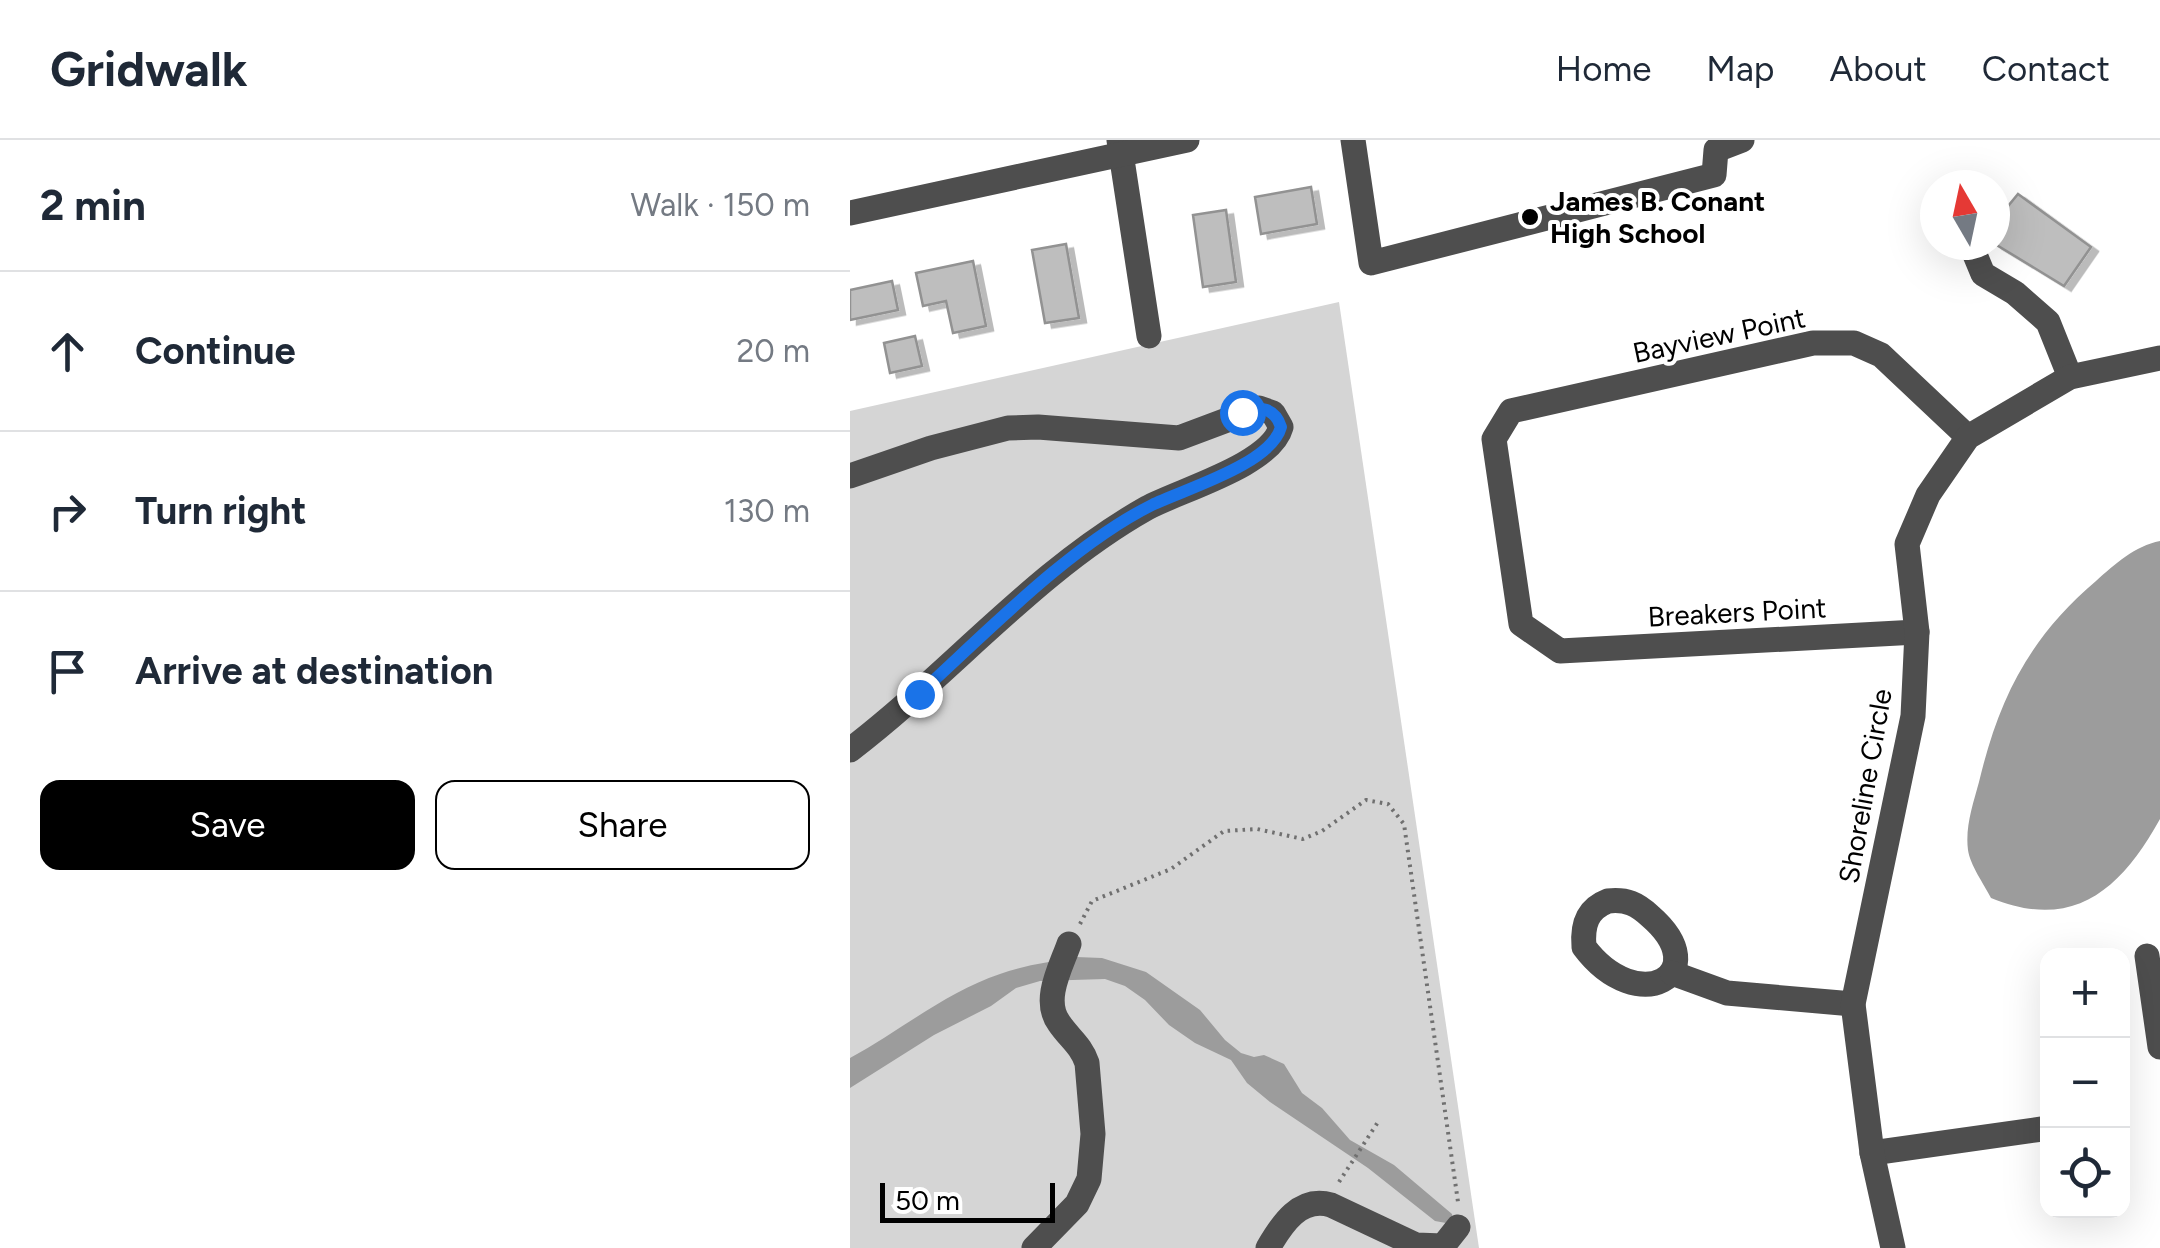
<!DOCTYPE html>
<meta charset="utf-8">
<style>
:root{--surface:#fff;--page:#f2f2f3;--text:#1f2937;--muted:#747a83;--line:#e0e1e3;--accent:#000}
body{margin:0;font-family:Figtree,sans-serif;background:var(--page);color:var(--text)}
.controls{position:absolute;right:30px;bottom:30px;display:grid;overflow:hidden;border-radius:20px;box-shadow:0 10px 40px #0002}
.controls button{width:90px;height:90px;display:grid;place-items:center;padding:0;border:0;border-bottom:2px solid var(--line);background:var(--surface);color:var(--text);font:50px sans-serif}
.compass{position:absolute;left:1070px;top:30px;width:90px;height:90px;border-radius:50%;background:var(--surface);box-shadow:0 10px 40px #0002;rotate:351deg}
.scale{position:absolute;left:30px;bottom:25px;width:175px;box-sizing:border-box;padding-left:10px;border:5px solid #000;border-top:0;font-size:28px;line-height:35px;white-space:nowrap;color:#000;-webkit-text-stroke:8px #fff;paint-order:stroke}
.stop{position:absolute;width:30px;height:30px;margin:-22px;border:8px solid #1a73e8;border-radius:50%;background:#fff}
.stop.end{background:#1a73e8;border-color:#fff;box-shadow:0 2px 10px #0008}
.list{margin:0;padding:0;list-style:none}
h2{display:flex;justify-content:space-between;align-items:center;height:130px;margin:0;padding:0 40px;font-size:42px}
h2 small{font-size:32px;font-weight:400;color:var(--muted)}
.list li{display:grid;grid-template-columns:65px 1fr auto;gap:30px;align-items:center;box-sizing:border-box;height:160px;padding:0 40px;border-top:2px solid var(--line)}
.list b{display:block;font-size:38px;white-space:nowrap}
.list em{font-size:32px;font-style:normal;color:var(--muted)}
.actions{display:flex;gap:20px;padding:30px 40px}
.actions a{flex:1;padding:22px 0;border:2px solid var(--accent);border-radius:20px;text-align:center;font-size:35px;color:var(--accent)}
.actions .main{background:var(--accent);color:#fff}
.icon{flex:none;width:55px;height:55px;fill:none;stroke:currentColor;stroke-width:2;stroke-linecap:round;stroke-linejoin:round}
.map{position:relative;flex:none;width:1310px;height:1108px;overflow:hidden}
header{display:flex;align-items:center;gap:60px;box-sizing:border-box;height:140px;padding:0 50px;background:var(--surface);border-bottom:2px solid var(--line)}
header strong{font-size:48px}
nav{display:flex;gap:55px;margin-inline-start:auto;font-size:35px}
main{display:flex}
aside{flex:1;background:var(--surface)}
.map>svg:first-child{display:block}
.green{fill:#d5d5d5}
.water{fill:#9c9c9c}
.building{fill:#bebebe;stroke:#929292;stroke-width:2.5;filter:url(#shadow)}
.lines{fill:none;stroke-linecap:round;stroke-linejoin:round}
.path{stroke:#707070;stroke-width:4;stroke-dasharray:2.5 5;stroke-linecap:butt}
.minor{stroke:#4e4e4e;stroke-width:25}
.route{stroke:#1a73e8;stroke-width:12}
.poi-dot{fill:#000;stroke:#fff;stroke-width:4}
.labels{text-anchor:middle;stroke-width:8;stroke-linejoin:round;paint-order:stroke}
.poi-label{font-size:28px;font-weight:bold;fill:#000;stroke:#fff;text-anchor:start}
.street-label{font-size:28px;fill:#000;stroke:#fff}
</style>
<header>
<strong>Gridwalk</strong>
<nav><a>Home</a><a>Map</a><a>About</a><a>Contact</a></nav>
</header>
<main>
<aside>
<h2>2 min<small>Walk · 150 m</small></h2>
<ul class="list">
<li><svg class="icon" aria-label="ahead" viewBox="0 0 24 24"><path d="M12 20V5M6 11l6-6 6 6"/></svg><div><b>Continue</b></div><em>20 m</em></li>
<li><svg class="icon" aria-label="right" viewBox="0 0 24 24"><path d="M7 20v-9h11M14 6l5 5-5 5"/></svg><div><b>Turn right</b></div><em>130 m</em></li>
<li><svg class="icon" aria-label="arrive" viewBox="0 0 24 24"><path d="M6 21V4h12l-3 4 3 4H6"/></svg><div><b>Arrive at destination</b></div></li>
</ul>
<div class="actions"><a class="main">Save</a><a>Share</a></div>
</aside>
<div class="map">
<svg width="1310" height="1108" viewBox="0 0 1310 1108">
<defs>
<filter id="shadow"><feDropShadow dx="7" dy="4.5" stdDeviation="0" flood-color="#0004"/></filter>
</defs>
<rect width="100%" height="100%" fill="#fff"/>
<polygon class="green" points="489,162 629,1108 0,1108 0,271"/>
<g class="water">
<path d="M1310 401V679C1271 749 1224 792 1141 758 1134 744 1120 725 1118 710 1115 687 1123 664 1129 642 1149 558 1179 498 1246 441 1265 424 1285 406 1310 401Z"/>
<path d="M226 817 252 818 296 832 350 870 375 900 391 913 404 917 414 915 434 924 452 953 472 968 500 1000 544 1025 602 1074 603 1080 596 1083 585 1081 518 1028 420 962 397 943 381 920 345 903 319 885 295 860 275 846 255 839 190 841 166 848 141 866 84 895 0 948V918C50 891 96 852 150 834 174 825 201 822 226 817Z"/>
</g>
<g class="building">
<polygon points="461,47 467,84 411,94 405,57"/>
<polygon points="1168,54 1241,107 1214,146 1145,104 1145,82"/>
<polygon points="376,70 386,142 353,147 343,75"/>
<polygon points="216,104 229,178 195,183 182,110"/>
<polygon points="123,121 136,186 103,193 96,161 73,166 66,133"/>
<polygon points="42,141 48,170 0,180 0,150"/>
<polygon points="65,196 72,226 40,233 34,203"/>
</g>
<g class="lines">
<g class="path">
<polyline points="230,784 242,761 321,729 374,691 407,689 453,699 472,691 516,660 538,664 554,684 608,1062"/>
<polyline points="489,1042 528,982"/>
</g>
<g class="minor">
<polyline points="269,0 299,196"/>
<polyline points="503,0 521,123 864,35 866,10 892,0"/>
<polyline points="0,73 337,0"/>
<polyline points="1121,105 1133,134 1165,153 1198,182 1220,237"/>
<path d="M0 336 81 308 158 288 188 287 329 298 409 268 423 273 431 287C421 325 330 350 297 368 185 431 101 533 0 610"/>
<polyline points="1067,492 710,511 671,484 644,299 661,271 963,203 1004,203 1031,215 1118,297"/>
<path d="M758 761C777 759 787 764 800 776 867 834 788 879 734 807 732 785 737 769 758 761Z"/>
<polyline points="1297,816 1310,907"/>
<polyline points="822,833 877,853 1003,864"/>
<polyline points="1022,1013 1192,989"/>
<path d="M184 1108 227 1064 239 1039 243 994 237 923C231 905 219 898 209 883 192 860 211 827 219 804"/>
<path d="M418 1108C432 1084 450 1056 481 1065L566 1105 593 1106 608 1087"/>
<polyline points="1043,1108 1022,1013 1003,864 1063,576 1067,492 1057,404 1078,355 1118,297 1220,237 1310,218"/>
</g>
</g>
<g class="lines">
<path class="route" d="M69 554C137 492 220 406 302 365 335 349 421 324 431 287 425 268 409 265 392 272"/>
</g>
<circle class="poi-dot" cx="680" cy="77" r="10"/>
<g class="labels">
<g class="poi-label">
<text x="700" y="71">James B. Conant<tspan x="700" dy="32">High School</tspan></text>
</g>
<g class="street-label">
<text transform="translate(869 195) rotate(-12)" y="10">Bayview Point</text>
<text transform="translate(887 472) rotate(-3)" y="10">Breakers Point</text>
<text transform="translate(1015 646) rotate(-80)" y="10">Shoreline Circle</text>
</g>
</g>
</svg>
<div class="controls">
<button>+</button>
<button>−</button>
<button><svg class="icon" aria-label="locate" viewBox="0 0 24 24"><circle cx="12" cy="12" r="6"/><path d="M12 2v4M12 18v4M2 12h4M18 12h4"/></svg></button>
</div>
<svg class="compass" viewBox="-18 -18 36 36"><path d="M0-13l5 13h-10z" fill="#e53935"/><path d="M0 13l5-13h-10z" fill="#747a83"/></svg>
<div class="scale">50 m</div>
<div class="stop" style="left:392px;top:272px"></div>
<div class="stop end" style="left:69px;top:554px"></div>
</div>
</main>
